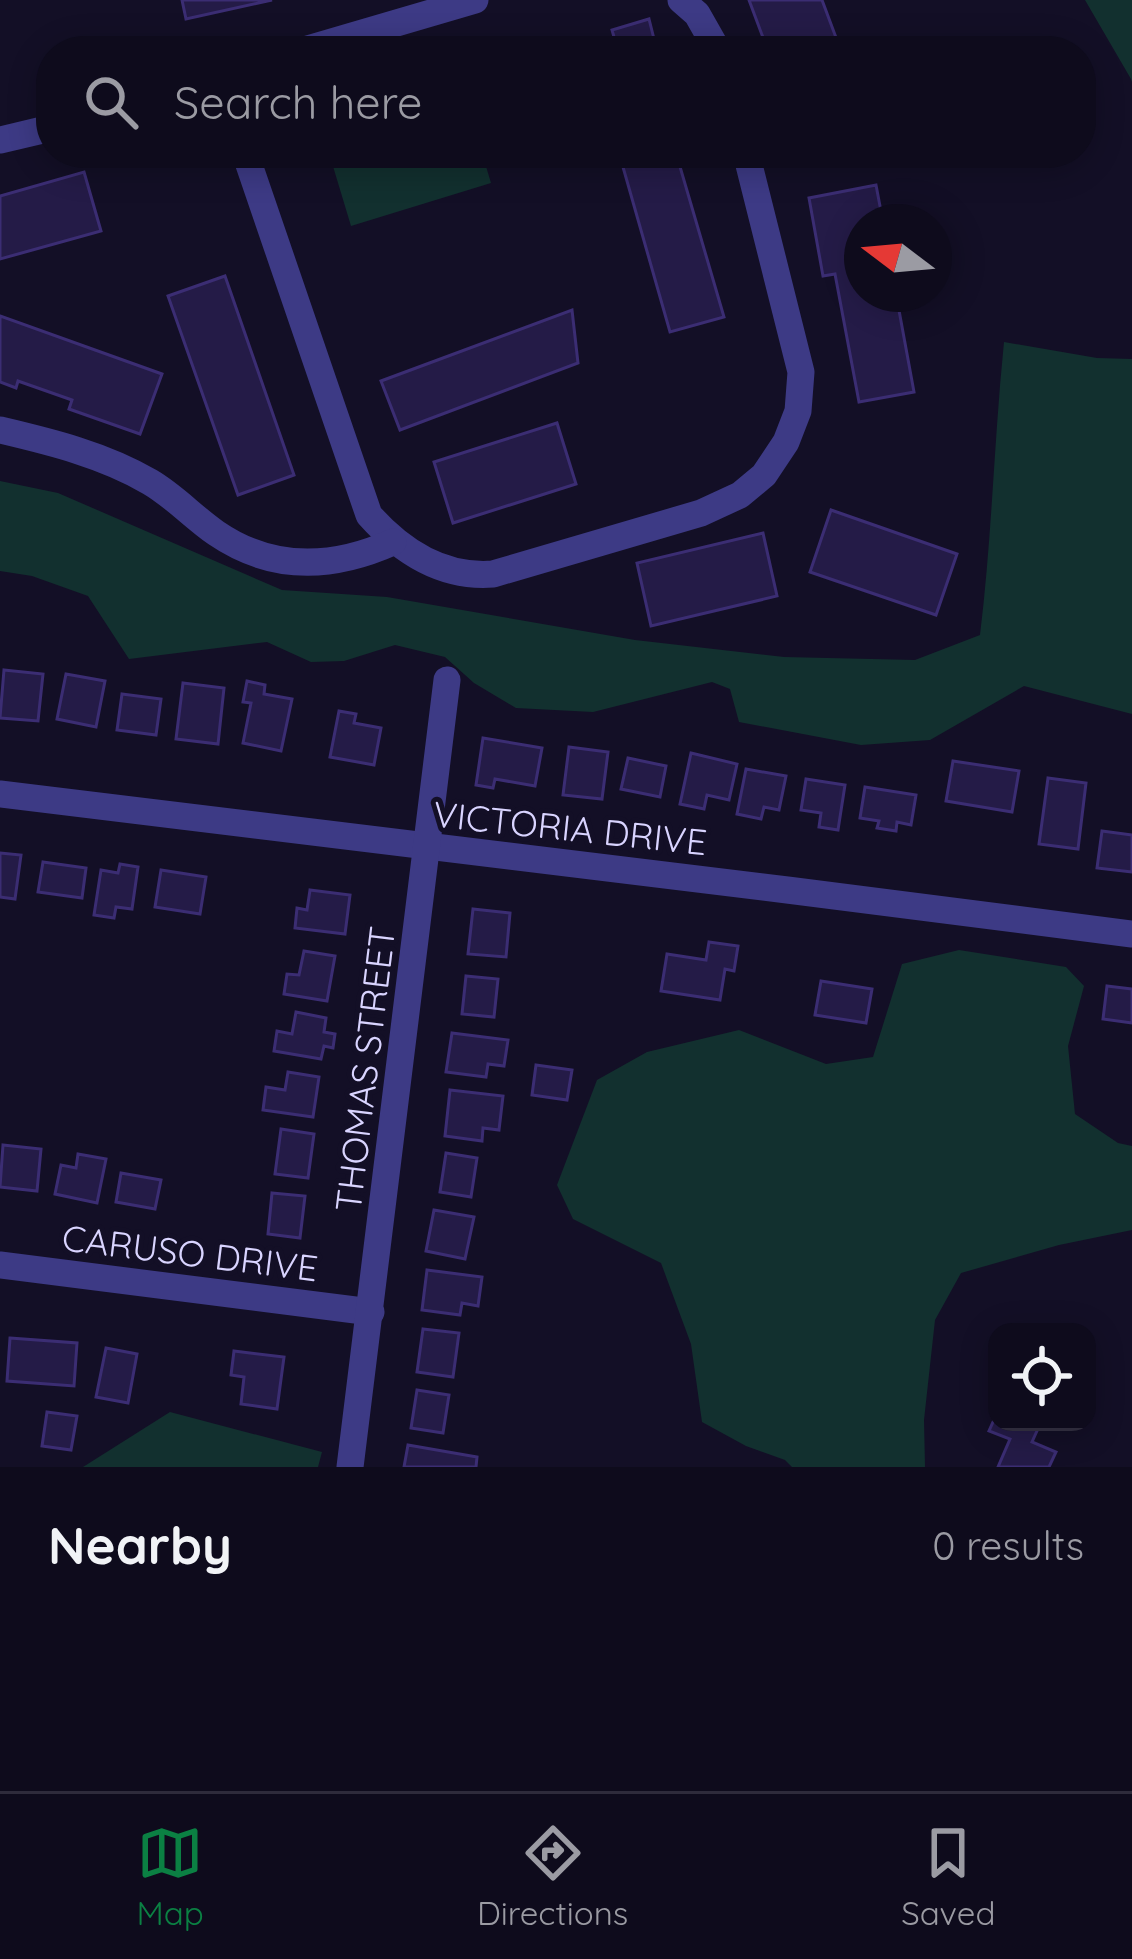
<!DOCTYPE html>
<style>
:root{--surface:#0e0b1c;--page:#1c1929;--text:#f1f3f6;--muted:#9b9ba3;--line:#2e2b3b;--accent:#0b8043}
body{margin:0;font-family:Quicksand,sans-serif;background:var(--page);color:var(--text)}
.controls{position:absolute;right:36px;bottom:36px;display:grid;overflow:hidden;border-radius:24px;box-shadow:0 6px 30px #0003}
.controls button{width:108px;height:108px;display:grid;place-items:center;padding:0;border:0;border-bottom:3px solid var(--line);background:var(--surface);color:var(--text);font:60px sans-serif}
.compass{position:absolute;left:844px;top:204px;width:108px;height:108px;border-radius:50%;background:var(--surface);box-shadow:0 6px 30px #0003;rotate:286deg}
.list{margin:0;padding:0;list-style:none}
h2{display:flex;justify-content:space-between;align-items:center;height:156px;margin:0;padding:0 48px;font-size:51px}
h2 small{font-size:39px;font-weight:400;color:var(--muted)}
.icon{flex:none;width:66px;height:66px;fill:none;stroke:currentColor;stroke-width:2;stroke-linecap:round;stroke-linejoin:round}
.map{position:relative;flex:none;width:1132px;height:1467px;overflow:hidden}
.search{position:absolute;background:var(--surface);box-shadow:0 6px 30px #0003;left:36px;right:36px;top:36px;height:132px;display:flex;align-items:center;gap:30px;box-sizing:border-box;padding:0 42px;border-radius:48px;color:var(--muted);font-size:45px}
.sheet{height:324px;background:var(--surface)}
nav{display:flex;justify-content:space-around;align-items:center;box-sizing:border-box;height:168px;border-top:3px solid var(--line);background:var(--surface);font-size:33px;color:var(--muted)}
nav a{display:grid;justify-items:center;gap:6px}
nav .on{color:var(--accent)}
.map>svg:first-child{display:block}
.green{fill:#12302f}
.building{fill:#241b47;stroke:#3b2d73;stroke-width:3}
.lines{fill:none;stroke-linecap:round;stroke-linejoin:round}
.minor{stroke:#3d3a85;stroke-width:27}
.labels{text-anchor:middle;stroke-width:10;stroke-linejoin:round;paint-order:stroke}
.street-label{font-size:36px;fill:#d9d4ff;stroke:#130f26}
</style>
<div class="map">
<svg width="1132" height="1467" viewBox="0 0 1132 1467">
<rect width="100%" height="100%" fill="#130f26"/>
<g class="green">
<polygon points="1085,0 1132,0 1132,82 1131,79"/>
<polygon points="329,153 482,153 491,183 351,226"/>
<path d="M1004 342 1097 358 1132 359V714L1024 686 930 740 861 745 739 722 730 689 712 682 593 712 516 708 474 683 445 657 395 645 344 661 311 662 267 642 129 659 88 596 32 576 0 571V481L58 493 282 590 387 597 635 640 784 657 915 660 980 635C992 538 994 440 1004 342Z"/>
<polygon points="959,950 1066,967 1084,986 1068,1046 1075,1114 1118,1143 1132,1146 1132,1230 1059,1245 961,1273 935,1320 924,1420 925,1467 792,1467 785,1460 746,1446 702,1422 691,1344 661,1263 573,1219 557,1185 597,1080 647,1052 739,1030 826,1064 873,1057 902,964"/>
<polygon points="170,1412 322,1452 318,1467 83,1467"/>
</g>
<g class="building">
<polygon points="182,0 272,0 186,19"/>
<polygon points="749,0 822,0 841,51 768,51"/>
<polygon points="649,19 657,51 618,51 612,30"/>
<polygon points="619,153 676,153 724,317 670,332"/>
<polygon points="84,172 101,231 0,259 0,196"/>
<polygon points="876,185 883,222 862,222 862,294 896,294 914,392 859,402 835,274 823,276 809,198"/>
<polygon points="225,276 294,475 238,495 168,296"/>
<polygon points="572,310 578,363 400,430 381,381"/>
<polygon points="0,316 162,374 140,434 69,409 72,400 18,381 16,388 0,382"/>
<polygon points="557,423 576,484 453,523 434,462"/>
<polygon points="831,510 957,554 936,615 810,572"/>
<polygon points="763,533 777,596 651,626 637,563"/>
<polygon points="4,670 43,674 38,721 0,718"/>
<polygon points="66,674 105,681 96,727 57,719"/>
<polygon points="247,681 265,685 264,694 292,699 281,751 243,743 251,703 243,702"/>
<polygon points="183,683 224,688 218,744 176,739"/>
<polygon points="122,694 161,699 156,735 117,730"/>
<polygon points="339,711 356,714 354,723 381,728 374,765 330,757"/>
<polygon points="483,738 542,748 535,786 495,779 493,788 476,785"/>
<polygon points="569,747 608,752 602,799 563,795"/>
<polygon points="691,753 737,764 729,800 707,795 704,809 680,804"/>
<polygon points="628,758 666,766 660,797 621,789"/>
<polygon points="953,761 1019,771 1012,812 946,801"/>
<polygon points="746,769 786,776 779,810 764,807 761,819 737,814"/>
<polygon points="1048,778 1086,783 1078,849 1039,844"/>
<polygon points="806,779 845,785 838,830 819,827 821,813 801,810"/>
<polygon points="865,787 916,795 911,825 897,822 896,831 877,828 879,821 860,818"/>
<polygon points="1102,831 1132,835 1132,872 1097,868"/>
<polygon points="0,853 21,855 15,899 0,897"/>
<polygon points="43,862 86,868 82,898 38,892"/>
<polygon points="120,864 138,867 132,909 116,907 114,918 94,915 101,870 118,873"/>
<polygon points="161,870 206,877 200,914 155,907"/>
<polygon points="310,890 350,895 345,934 295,928 297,908 307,910"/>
<polygon points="473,909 510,913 506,957 468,954"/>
<polygon points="709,942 738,946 734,971 725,969 720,1000 661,991 667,954 706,960"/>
<polygon points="304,951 335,956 327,1001 284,994 287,974 299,975"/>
<polygon points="466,976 498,979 494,1017 462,1014"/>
<polygon points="821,981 872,989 866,1023 815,1015"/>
<polygon points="1107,986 1132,989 1132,1023 1103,1019"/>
<polygon points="296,1012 326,1018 324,1032 335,1034 333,1048 324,1046 321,1059 274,1051 277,1031 292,1034"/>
<polygon points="452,1033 508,1040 504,1066 488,1064 486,1077 446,1072"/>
<polygon points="536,1065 572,1070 567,1100 532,1095"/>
<polygon points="288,1072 319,1077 313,1117 263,1110 266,1087 285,1090"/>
<polygon points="450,1090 503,1096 499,1130 483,1128 482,1141 445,1136"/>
<polygon points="281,1129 314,1134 308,1178 275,1174"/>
<polygon points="3,1145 41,1149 37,1191 0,1187"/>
<polygon points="446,1153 477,1158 471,1197 440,1192"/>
<polygon points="78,1154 106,1159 97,1203 55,1194 61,1165 76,1168"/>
<polygon points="121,1173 161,1180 155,1209 116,1202"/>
<polygon points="272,1193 305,1196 300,1238 268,1234"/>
<polygon points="434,1210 474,1217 465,1259 426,1251"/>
<polygon points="427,1270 482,1277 478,1306 462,1303 460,1315 422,1310"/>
<polygon points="423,1329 459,1333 453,1377 417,1372"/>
<polygon points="10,1338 77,1343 74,1386 7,1381"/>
<polygon points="106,1348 137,1354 128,1403 96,1397"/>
<polygon points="234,1351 284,1357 277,1409 241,1404 244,1377 231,1375"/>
<polygon points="417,1390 449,1395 443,1433 411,1428"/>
<polygon points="47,1412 77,1416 71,1450 42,1446"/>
<polygon points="997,1413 997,1422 1041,1422 1032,1442 1056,1452 1049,1467 998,1467 1010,1439 989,1431"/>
<polygon points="408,1445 477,1457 476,1467 404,1467"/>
</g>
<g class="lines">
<g class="minor">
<polyline points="681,0 697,14 718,51"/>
<polyline points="301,51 475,0"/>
<polyline points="0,140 51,128"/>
<path d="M245 153 369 515C402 552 442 578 493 574L701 513 740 495 764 475 786 442 798 411 801 372 746 153"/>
<path d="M0 430C51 442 104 455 150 482 174 496 193 517 216 533 273 572 333 569 393 542"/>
<path d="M0 794C378 839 755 885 1132 934"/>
<polyline points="0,1265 371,1312"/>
<polyline points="350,1467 447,680"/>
</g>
</g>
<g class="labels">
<g class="street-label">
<text transform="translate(570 828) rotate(6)" y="13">VICTORIA DRIVE</text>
<text transform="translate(365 1069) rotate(-83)" y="13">THOMAS STREET</text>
<text transform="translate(190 1253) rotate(7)" y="13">CARUSO DRIVE</text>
</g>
</g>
</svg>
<div class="controls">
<button><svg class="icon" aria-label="locate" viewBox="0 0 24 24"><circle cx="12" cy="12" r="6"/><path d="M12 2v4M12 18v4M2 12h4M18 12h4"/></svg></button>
</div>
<svg class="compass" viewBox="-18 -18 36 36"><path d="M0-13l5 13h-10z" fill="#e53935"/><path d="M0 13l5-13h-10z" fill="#9b9ba3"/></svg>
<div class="search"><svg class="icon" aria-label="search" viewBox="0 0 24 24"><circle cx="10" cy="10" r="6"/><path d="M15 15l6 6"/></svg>Search here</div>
</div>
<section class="sheet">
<h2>Nearby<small>0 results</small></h2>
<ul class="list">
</ul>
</section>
<nav>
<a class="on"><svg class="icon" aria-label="map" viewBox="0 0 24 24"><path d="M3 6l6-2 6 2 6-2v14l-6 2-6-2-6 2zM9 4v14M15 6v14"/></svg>Map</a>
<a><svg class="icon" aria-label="directions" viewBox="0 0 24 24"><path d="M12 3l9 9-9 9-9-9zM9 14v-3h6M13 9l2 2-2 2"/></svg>Directions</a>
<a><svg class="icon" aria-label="saved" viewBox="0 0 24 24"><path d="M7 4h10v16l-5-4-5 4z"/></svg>Saved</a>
</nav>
